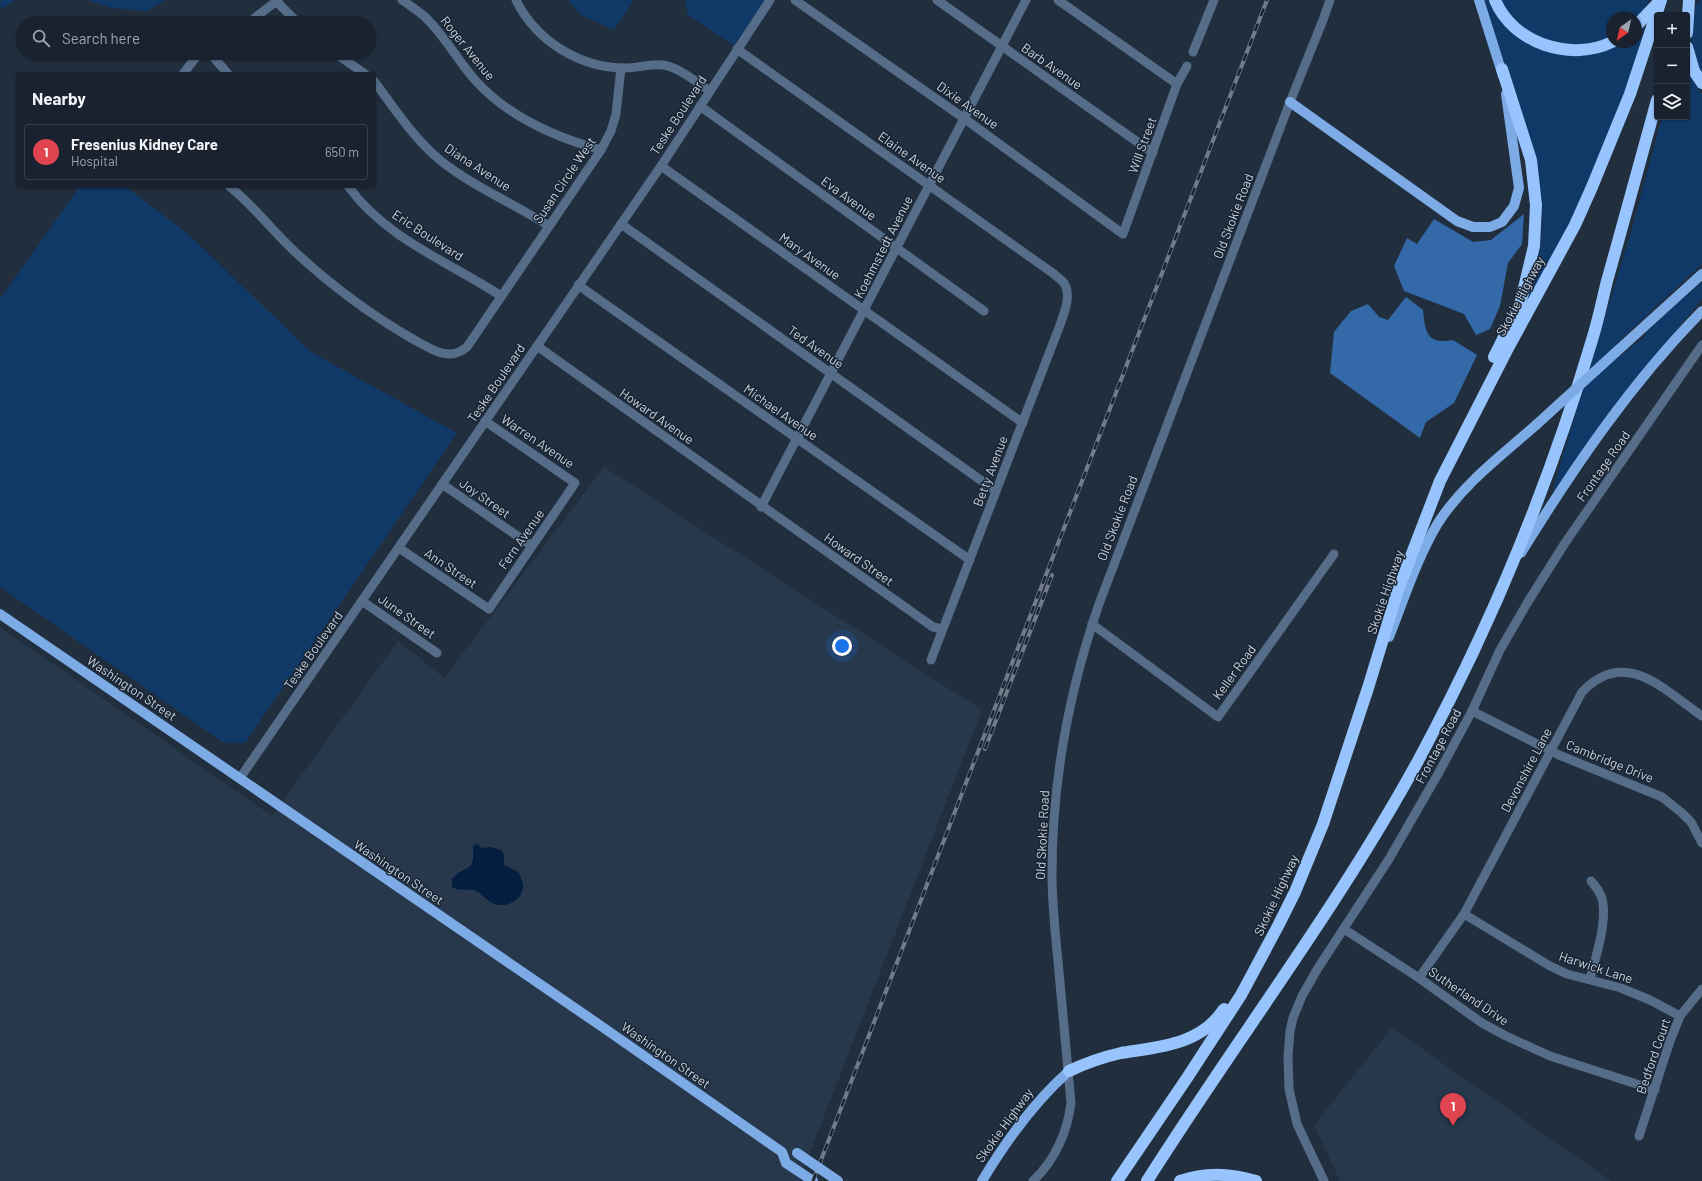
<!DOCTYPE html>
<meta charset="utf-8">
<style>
:root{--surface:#19222e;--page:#262f3a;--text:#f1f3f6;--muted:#9fa4aa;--line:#373f4a;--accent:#c6bc3c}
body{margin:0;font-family:Barlow,sans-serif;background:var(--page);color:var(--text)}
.controls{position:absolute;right:12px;top:12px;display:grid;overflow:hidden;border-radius:4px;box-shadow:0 1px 3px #0004}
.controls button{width:36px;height:36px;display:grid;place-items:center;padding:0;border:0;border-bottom:1px solid var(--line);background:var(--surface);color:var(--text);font:20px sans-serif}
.compass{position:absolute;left:1606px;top:12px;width:36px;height:36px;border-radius:50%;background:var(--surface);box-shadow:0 1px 3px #0004;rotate:214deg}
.you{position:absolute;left:842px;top:646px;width:14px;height:14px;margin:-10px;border:3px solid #fff;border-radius:50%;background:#1a73e8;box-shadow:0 0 0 6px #1a73e833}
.badge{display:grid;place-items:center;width:26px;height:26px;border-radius:50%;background:var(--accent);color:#fff;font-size:13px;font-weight:700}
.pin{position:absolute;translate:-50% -33px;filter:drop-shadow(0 1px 2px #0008)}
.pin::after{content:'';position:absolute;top:21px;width:14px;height:12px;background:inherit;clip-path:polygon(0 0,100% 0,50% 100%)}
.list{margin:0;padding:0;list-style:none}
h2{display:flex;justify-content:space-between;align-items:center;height:52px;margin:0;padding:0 16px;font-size:17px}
h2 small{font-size:13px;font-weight:400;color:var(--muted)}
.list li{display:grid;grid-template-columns:26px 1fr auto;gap:12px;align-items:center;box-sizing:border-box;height:56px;margin:0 8px 8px;padding:0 8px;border:1px solid var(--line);border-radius:4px}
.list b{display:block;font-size:15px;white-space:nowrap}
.list p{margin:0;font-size:13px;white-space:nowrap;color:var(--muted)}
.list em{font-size:13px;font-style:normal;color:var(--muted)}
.icon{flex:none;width:22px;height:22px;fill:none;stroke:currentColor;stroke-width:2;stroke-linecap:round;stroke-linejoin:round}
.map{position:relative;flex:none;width:1702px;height:1181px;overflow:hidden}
.search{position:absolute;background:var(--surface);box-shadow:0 1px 3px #0004;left:16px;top:16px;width:360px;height:44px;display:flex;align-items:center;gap:10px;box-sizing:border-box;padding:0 14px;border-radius:22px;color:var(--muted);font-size:15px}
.panel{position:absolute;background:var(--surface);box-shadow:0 1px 3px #0004;left:16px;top:72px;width:360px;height:116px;border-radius:4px}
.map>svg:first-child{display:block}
.built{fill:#27384d}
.green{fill:#103967}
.forest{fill:#3469a9}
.water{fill:#031e3e}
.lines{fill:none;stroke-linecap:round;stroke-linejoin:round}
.minor{stroke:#566d89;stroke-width:9}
.major{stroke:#7dabe5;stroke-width:10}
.highway{stroke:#97c4fc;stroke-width:12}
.rail-casing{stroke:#717b89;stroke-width:4}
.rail{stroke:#182433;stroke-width:2.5;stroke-dasharray:8;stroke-linecap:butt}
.major-bridge{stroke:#7dabe5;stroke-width:10}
.labels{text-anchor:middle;stroke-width:3;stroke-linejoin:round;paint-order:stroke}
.street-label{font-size:13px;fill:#cad2dd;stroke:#182433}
</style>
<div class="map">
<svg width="1702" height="1181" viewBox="0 0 1702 1181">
<rect width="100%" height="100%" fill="#212e3e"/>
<g class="built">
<polygon points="604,467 982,710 799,1181 0,1181 0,627 272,816 398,641 444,678"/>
<polygon points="1392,1028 1611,1181 1340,1181 1314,1125"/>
</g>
<g class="green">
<polygon points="0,0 15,0 1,9"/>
<polygon points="88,0 165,0 147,11 111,8"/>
<polygon points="568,0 634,0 614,30 581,15"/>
<polygon points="685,0 766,0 734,46 688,15"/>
<path d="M1483 0H1491L1520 37 1601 52 1622 42H1636V32L1644 27 1636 62 1608 139 1564 236 1526 303C1534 276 1543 246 1542 217 1541 171 1527 129 1512 87 1503 58 1493 29 1483 0Z"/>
<polygon points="1500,0 1649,0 1643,11 1636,18 1612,18 1612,38 1589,46 1541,41 1513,21"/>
<polygon points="1700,0 1702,0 1702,77 1692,51 1691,36 1696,3 1699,4"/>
<polygon points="1687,65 1693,80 1702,94 1702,264 1618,342 1613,362 1646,335 1645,332 1702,282 1702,299 1619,400 1596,430 1561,483 1552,492 1633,225 1662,117 1687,117"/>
<polygon points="80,186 125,186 188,234 311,352 457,433 245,743 224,743 0,587 0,299"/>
</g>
<g class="forest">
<polygon points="1524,214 1522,244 1508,263 1500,306 1490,329 1476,335 1464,314 1404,291 1394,266 1407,238 1417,244 1434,219 1473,242 1491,240"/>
<path d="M1406 297 1423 310C1425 332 1427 345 1453 340L1477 355 1454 403 1426 422 1420 438 1330 373 1334 332 1351 311 1368 304 1379 317 1388 320Z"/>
</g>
<path class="water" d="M478 844 481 848 491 847 501 850 504 855V865L518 872C521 877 523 882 523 887 522 901 506 908 494 904 486 901 482 892 473 890 465 888 460 892 452 887V879L458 873 469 867 471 865 473 859V846Z"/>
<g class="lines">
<g class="minor">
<path d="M402 0C410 6 421 12 428 20 446 38 458 61 475 80 508 117 554 137 601 150"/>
<path d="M516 0C536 41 580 68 625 68 639 68 654 62 668 66 683 70 697 83 710 91"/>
<polyline points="795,0 965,119 1123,234 1177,84 1187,66"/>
<polyline points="937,0 1153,153"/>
<polyline points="1058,0 1177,84"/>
<polyline points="276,1 298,23"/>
<polyline points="248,23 278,0"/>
<path d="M737 49 1054 274C1057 277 1062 280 1064 283 1072 295 1064 313 1060 325L931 660"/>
<polyline points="1193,52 1214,0"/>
<polyline points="210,53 228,74"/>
<polyline points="335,53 365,74"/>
<polyline points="183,74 199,53"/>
<path d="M374 81C395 109 413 138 441 161 474 187 513 203 549 226"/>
<polyline points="700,106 984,311"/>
<polyline points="661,166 1023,423"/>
<path d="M229 186C252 204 270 228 292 249 328 283 368 313 411 338 422 344 437 354 450 354 457 354 462 351 467 347L601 150 611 131 616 114 621 68"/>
<path d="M348 186C385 238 449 262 501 296"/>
<polyline points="621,224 996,491"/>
<polyline points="578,285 970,560"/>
<polyline points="537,346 933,627 942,629"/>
<polyline points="442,484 532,546"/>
<polyline points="761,507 1026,0"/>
<polyline points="399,548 489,609 569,492 575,483 485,421"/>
<polyline points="362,601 437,653"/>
<polyline points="1092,624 1218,717 1334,554"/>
<polyline points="1472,711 1559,755 1662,797 1682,813 1691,822 1702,843"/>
<polyline points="240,778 661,166 770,0"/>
<polyline points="1464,914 1550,966 1567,974 1621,988 1650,1000 1680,1016"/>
<polyline points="1344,929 1419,978 1482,1023 1506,1036 1550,1056 1655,1090"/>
<path d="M1419 978 1464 914 1582 692C1625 647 1663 689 1702 716"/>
<path d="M1590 979C1596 956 1606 926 1603 903 1602 894 1596 887 1591 881"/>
<polyline points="1639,1136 1670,1041 1680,1016 1702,989"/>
<path d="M1033 1181C1055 1160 1067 1133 1071 1103 1067 1056 1062 1008 1058 961 1055 932 1052 903 1052 874 1052 781 1069 691 1099 604L1290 102 1323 20 1330 0"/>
<polyline points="1324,1181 1297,1124 1289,1089 1288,1057 1290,1031 1293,1018 1302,996 1318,968 1389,859 1438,774 1472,711 1500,650 1529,600 1565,543 1702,345"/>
</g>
<g class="major">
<polyline points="1479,0 1503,76"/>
<polyline points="1290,102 1457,221 1473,227 1490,227 1502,222 1514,206 1519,188 1506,94"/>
<polyline points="1615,353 1702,274"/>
<path d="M1521 553C1574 467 1631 383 1702 311"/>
<polyline points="0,614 601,1026 782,1152 786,1163 813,1181"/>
<path d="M1389 637C1404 599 1417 558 1438 523 1463 484 1502 455 1536 425"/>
<path d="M982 1181C1006 1141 1034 1102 1069 1071"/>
</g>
<g class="highway">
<path d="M1495 0C1513 44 1572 62 1612 42"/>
<polyline points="1636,26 1657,4"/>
<polyline points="1687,33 1689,0"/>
<polyline points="1687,47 1694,71 1702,83"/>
<polyline points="1494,357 1520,305 1534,246 1536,205 1531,160 1502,69"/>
<path d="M1069 1071C1086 1063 1103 1057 1121 1053 1158 1047 1201 1045 1224 1009"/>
<polyline points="1117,1181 1187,1078 1241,995 1278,926 1295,892 1323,824 1368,688 1398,590 1440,481 1507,350 1575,225 1592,187 1630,94 1661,0"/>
<path d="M1147 1181C1236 1040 1339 906 1419 759 1491 626 1549 485 1592 340 1598 321 1602 301 1607 281 1624 221 1640 161 1657 100"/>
<path d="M1180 1181C1205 1172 1230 1173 1256 1181"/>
</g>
<g class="rail-casing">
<g id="rail">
<polyline points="985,749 1052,575"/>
<polyline points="813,1181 1267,0"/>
</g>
</g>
<use href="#rail" class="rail"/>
<g class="major-bridge">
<polyline points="1536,425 1615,353"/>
<polyline points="797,1153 838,1181"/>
</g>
</g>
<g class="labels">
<g class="street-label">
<text transform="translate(468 48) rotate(51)" y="5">Roger Avenue</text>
<text transform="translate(1052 66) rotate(35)" y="5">Barb Avenue</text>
<text transform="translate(968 105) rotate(35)" y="5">Dixie Avenue</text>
<text transform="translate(678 115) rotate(-57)" y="5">Teske Boulevard</text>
<text transform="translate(1142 145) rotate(-70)" y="5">Will Street</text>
<text transform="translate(912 157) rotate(35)" y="5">Elaine Avenue</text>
<text transform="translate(478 167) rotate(33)" y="5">Diana Avenue</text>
<text transform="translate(564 180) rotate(-56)" y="5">Susan Circle West</text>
<text transform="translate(849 198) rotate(36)" y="5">Eva Avenue</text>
<text transform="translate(1233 216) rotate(-69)" y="5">Old Skokie Road</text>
<text transform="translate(428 235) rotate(33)" y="5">Eric Boulevard</text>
<text transform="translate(883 247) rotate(-63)" y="5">Koehmstedt Avenue</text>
<text transform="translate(810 256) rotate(35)" y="5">Mary Avenue</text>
<text transform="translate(1520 296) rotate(-62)" y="5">Skokie Highway</text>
<text transform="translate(816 347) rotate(35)" y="5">Ted Avenue</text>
<text transform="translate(496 383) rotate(-56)" y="5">Teske Boulevard</text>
<text transform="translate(781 412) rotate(35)" y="5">Michael Avenue</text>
<text transform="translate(657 416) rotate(35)" y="5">Howard Avenue</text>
<text transform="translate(538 441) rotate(34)" y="5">Warren Avenue</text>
<text transform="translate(1603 466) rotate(-55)" y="5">Frontage Road</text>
<text transform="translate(990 471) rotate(-69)" y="5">Betty Avenue</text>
<text transform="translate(485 498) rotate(35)" y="5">Joy Street</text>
<text transform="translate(1117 518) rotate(-69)" y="5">Old Skokie Road</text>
<text transform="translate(521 539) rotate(-55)" y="5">Fern Avenue</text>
<text transform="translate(859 559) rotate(35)" y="5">Howard Street</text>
<text transform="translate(451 568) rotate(34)" y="5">Ann Street</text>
<text transform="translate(1385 592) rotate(-71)" y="5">Skokie Highway</text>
<text transform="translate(407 616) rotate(35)" y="5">June Street</text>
<text transform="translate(313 650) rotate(-55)" y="5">Teske Boulevard</text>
<text transform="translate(1234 672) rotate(-54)" y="5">Keller Road</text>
<text transform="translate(132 688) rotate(34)" y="5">Washington Street</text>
<text transform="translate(1438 746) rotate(-62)" y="5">Frontage Road</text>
<text transform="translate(1610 761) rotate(22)" y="5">Cambridge Drive</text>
<text transform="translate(1526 770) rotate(-62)" y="5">Devonshire Lane</text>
<text transform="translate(1042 835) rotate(-87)" y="5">Old Skokie Road</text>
<text transform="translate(399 872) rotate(34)" y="5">Washington Street</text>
<text transform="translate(1276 895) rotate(-65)" y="5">Skokie Highway</text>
<text transform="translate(1596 967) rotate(18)" y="5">Harwick Lane</text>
<text transform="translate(1469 996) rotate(34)" y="5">Sutherland Drive</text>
<text transform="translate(666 1055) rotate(35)" y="5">Washington Street</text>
<text transform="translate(1653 1056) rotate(-71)" y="5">Bedford Court</text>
<text transform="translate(1004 1125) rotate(-54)" y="5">Skokie Highway</text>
</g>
</g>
</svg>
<div class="controls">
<button>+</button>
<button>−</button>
<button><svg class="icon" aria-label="layers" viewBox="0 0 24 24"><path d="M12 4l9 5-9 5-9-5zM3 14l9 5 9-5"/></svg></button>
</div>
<svg class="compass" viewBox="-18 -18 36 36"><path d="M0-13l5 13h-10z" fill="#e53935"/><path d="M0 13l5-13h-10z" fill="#9fa4aa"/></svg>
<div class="you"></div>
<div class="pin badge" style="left:1453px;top:1126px;background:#e0444e">1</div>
<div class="search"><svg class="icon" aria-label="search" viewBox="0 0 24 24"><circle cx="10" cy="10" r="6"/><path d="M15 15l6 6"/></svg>Search here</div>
<section class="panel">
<h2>Nearby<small></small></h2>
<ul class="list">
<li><span class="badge" style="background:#e0444e">1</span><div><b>Fresenius Kidney Care</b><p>Hospital</p></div><em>650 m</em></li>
</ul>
</section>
</div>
